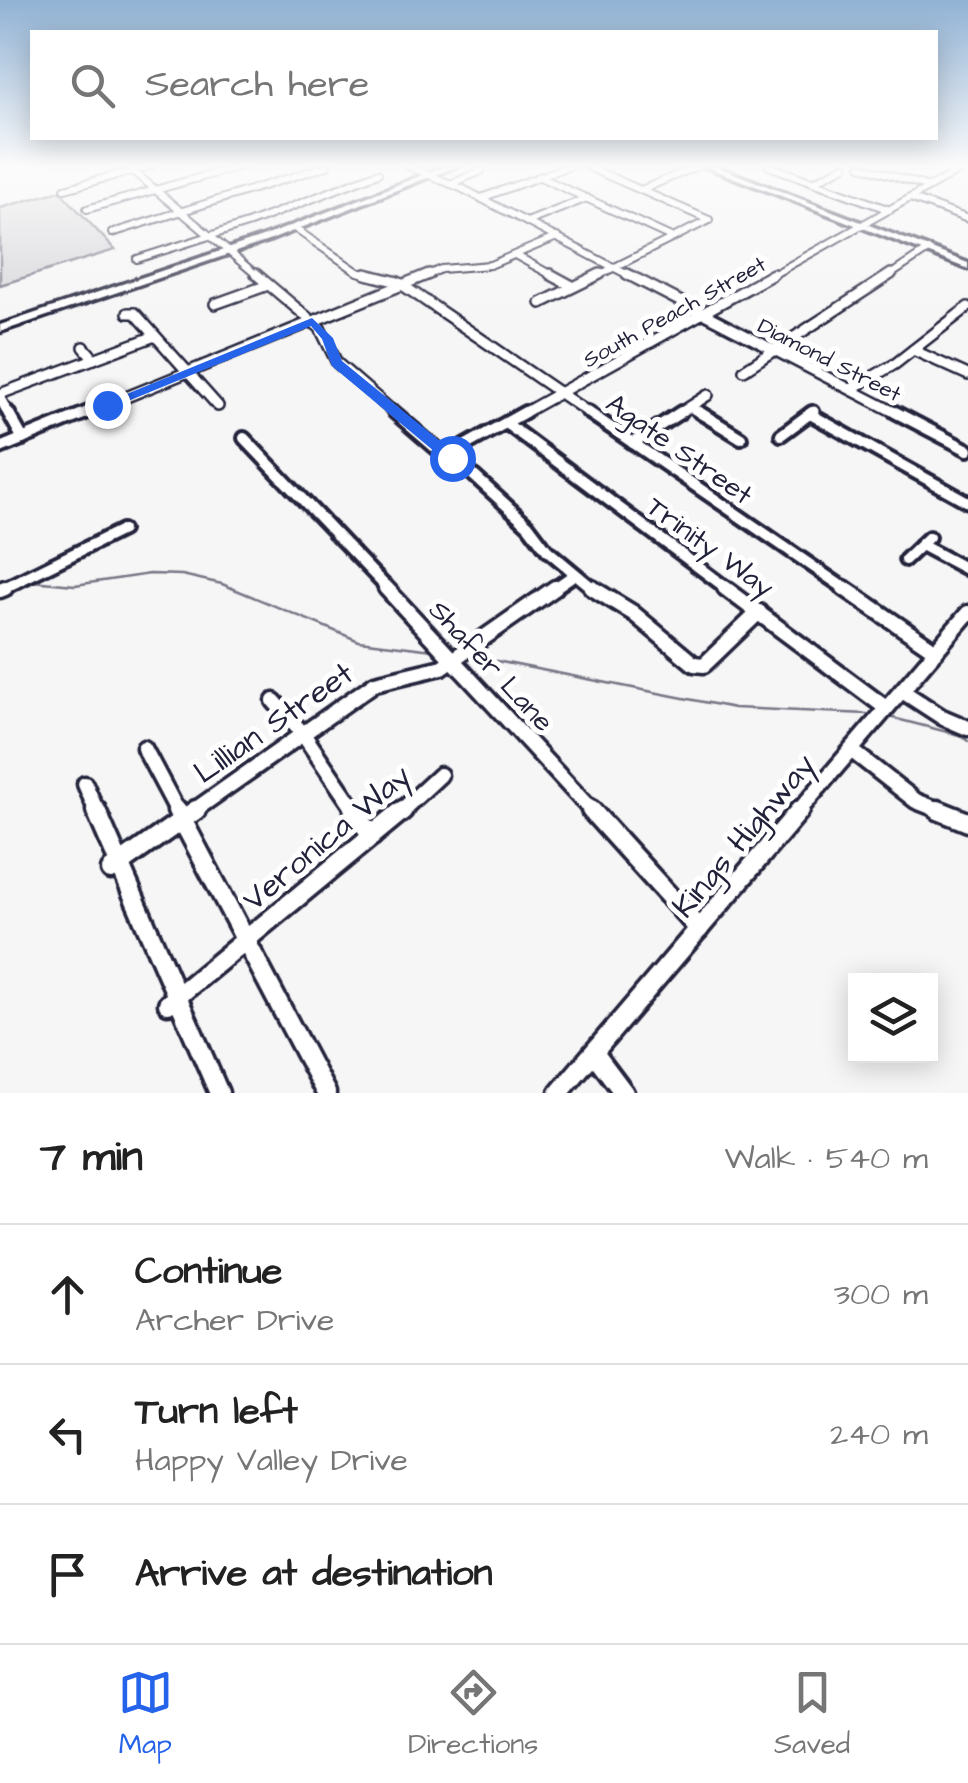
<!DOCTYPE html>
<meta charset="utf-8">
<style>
:root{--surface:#fff;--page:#f2f2f2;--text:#222;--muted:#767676;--line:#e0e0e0;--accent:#2563eb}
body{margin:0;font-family:"Architects Daughter",sans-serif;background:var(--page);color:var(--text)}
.controls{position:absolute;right:30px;bottom:30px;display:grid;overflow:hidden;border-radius:0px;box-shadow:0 5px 25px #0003}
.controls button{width:90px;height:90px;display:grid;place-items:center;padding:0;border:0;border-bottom:2px solid var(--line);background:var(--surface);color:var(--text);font:50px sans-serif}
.stop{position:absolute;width:30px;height:30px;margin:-22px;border:8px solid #2563eb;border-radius:50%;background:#fff}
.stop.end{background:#2563eb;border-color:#fff;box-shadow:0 2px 10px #0008}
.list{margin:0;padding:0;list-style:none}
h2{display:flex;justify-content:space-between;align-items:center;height:130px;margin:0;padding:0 40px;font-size:42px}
h2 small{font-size:32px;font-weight:400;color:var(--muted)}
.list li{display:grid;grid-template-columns:65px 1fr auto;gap:30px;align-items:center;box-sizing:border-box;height:140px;padding:0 40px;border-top:2px solid var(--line)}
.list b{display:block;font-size:38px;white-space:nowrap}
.list p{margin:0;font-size:32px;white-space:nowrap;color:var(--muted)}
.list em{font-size:32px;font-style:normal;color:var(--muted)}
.icon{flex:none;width:55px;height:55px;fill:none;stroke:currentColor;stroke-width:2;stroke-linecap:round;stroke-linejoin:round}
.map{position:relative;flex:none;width:968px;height:1093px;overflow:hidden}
.search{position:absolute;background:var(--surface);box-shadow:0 5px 25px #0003;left:30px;right:30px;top:30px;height:110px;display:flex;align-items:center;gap:25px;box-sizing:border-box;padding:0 35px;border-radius:0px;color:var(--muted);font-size:38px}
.sheet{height:550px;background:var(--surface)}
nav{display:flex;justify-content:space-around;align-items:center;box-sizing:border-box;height:140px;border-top:2px solid var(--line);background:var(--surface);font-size:28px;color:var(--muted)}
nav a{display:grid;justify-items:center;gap:5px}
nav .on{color:var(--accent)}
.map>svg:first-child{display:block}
.green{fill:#d7d7db;stroke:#7c7c8b;stroke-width:2.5}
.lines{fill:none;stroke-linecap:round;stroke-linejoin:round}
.stream{stroke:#767685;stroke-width:2.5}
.minor-far4-casing{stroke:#22223b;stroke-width:10}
.minor-far3-casing{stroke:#22223b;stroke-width:14}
.minor-far2-casing{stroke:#22223b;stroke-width:18}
.minor-far1-casing{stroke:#22223b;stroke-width:21}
.minor-casing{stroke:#22223b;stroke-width:25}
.major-casing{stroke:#22223b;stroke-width:7}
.minor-far4{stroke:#fff;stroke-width:6}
.minor-far3{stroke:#fff;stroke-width:9}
.minor-far2{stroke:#fff;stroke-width:10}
.minor-far1{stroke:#fff;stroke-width:14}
.minor{stroke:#fff;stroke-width:18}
.major{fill:#fff;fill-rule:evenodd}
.route{fill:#2563eb}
.labels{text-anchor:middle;stroke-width:10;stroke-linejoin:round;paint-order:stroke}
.far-street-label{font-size:22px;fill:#22223b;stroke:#fff}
.street-label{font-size:28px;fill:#22223b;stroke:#fff}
.near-street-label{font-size:32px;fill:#22223b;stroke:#fff}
</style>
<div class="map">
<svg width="968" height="1093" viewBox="0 0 968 1093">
<rect width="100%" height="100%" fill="#f6f6f7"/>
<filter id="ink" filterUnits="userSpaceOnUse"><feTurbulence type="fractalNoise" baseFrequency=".01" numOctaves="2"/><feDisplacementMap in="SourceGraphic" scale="20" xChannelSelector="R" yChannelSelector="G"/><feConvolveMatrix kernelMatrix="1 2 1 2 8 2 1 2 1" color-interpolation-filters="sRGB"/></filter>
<g filter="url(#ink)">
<polygon class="green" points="60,191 115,250 0,285 0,208"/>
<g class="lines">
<g class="stream">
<polyline points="31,581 75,585 150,574 182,575 222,584 359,641 433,650"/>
<polyline points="471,656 734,708 867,714"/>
<polyline points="889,717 959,735 968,741"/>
</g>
<g class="minor-far4-casing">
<g id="minor-far4">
<polyline points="127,166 259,277"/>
<polyline points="408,166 463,189 632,277"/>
<polyline points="586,166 709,220"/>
<polyline points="769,166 890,210"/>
<polyline points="861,166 929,187"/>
<polyline points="540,177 673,238"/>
<polyline points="813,182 845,166"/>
<polyline points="451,184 481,171"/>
<polyline points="65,189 150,166"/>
<polyline points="641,190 698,166"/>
<polyline points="481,198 569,166"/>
<polyline points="910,198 968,219"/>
<polyline points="87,209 241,166"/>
<polyline points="527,222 587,198"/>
<polyline points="294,228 358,272 376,277"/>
<polyline points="112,233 327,166"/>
<polyline points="515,255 555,277"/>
<polyline points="137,259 250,223 378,173"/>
<polyline points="423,277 441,269 490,265 557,237"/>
<polyline points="595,277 709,220"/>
<polyline points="769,277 967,166"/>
<polyline points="887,277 928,250"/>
</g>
</g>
<g class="minor-far3-casing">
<g id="minor-far3">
<polyline points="256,274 320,328 337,363 397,415"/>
<polyline points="366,274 398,282 592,415"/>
<polyline points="550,274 572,286"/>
<polyline points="627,274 900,415"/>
<polyline points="541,303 600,274"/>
<polyline points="215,304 268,285"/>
<polyline points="128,313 135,313 218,406"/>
<polyline points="84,347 94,359"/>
<polyline points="913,350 968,375"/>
<polyline points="744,370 891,274"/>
<polyline points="851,389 895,364 968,307"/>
<polyline points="0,394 155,336"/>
<polyline points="0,398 9,415"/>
<polyline points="690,407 703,415"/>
<polyline points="82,415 429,274"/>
<polyline points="520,415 773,274"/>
<polyline points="677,415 708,395"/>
<polyline points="809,415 814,411"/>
</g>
</g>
<g class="minor-far2-casing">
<g id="minor-far2">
<polyline points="8,412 23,439"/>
<polyline points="394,412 438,450 450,454 528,525 547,550 595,590"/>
<polyline points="588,412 847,590"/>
<polyline points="699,412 741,438"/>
<polyline points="895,412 968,450"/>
<polyline points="810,414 968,502"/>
<polyline points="507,424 729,590"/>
<polyline points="781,435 812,412"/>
<polyline points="244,438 389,590"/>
<polyline points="633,443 681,412"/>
<polyline points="0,448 88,412"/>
<polyline points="450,454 525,412"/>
<polyline points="921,545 968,570"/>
<polyline points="905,560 929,537"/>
<polyline points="0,590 122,530"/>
<polyline points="552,590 575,574"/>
</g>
</g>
<g class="minor-far1-casing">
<g id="minor-far1">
<polyline points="386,588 593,812"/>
<polyline points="592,588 633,613 694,664 704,665 759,612"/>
<polyline points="725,588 886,708"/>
<polyline points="844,588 936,651"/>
<polyline points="0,590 5,588"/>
<polyline points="902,691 942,717 968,728"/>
<polyline points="274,701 303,734 356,812"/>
<polyline points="144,748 178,812"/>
<polyline points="851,750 916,801 944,812"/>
<polyline points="85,784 97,812"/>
<polyline points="192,812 375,683 442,667 555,588"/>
<polyline points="400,812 440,775"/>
<polyline points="798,812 968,613"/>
</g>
</g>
<g class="minor-casing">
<g id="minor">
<polyline points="96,810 219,1093"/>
<polyline points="177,810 326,1093"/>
<polyline points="354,810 372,836"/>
<polyline points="591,810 699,929"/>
<polyline points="938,810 968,822"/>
<polyline points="111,870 196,810"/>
<polyline points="168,1004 403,810"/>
<polyline points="594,1053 624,1093"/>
<polyline points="559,1093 800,810"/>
</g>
</g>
<g class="major-casing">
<g id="major">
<polygon points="446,166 457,166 268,241 0,332 0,325 262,237"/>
<polygon points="704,166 715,166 968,263 968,269"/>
</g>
</g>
<use href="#minor-far4" class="minor-far4"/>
<use href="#minor-far3" class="minor-far3"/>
<use href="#minor-far2" class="minor-far2"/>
<use href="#minor-far1" class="minor-far1"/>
<use href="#minor" class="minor"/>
<use href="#major" class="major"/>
</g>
</g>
<linearGradient id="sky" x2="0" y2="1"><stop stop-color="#91b2d4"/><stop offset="0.52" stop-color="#fbfbfb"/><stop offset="1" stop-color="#fbfbfb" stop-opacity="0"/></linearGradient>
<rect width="968" height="319" fill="url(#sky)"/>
<polygon class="route" points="312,318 333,338 342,361 457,455 457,462 447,462 332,366 322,339 311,326 111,408 100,405"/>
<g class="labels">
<g class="far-street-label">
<text transform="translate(674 311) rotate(-29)" y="8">South Peach Street</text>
<text transform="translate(830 359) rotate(27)" y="8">Diamond Street</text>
</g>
<g class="street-label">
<text transform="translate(680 448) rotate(35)" y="10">Agate Street</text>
<text transform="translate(711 546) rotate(36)" y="10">Trinity Way</text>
<text transform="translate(492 665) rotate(47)" y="10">Shafer Lane</text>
</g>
<g class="near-street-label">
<text transform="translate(273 722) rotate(-35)" y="11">Lillian Street</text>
<text transform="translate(743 835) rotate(-50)" y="11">Kings Highway</text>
<text transform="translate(326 837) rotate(-40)" y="11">Veronica Way</text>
</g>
</g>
</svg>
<div class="controls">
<button><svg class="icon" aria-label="layers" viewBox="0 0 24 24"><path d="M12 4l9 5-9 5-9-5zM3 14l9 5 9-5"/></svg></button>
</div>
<div class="stop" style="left:452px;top:458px"></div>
<div class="stop end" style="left:107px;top:405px"></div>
<div class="search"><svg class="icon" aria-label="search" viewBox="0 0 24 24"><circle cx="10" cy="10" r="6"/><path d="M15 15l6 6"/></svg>Search here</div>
</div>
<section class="sheet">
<h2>7 min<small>Walk · 540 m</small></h2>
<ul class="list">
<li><svg class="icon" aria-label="ahead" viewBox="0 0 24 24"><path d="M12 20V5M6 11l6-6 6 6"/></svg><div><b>Continue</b><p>Archer Drive</p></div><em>300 m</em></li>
<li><svg class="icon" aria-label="left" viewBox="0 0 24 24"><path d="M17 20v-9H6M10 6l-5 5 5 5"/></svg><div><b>Turn left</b><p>Happy Valley Drive</p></div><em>240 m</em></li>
<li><svg class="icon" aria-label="arrive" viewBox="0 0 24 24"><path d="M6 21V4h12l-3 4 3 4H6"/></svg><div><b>Arrive at destination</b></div></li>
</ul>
</section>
<nav>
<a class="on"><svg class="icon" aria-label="map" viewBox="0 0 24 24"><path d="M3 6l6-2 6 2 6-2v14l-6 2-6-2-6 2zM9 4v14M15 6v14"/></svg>Map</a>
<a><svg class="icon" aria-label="directions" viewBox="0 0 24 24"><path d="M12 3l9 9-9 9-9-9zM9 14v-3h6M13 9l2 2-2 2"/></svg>Directions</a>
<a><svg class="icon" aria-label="saved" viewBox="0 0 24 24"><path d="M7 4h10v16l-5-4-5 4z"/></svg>Saved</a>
</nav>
